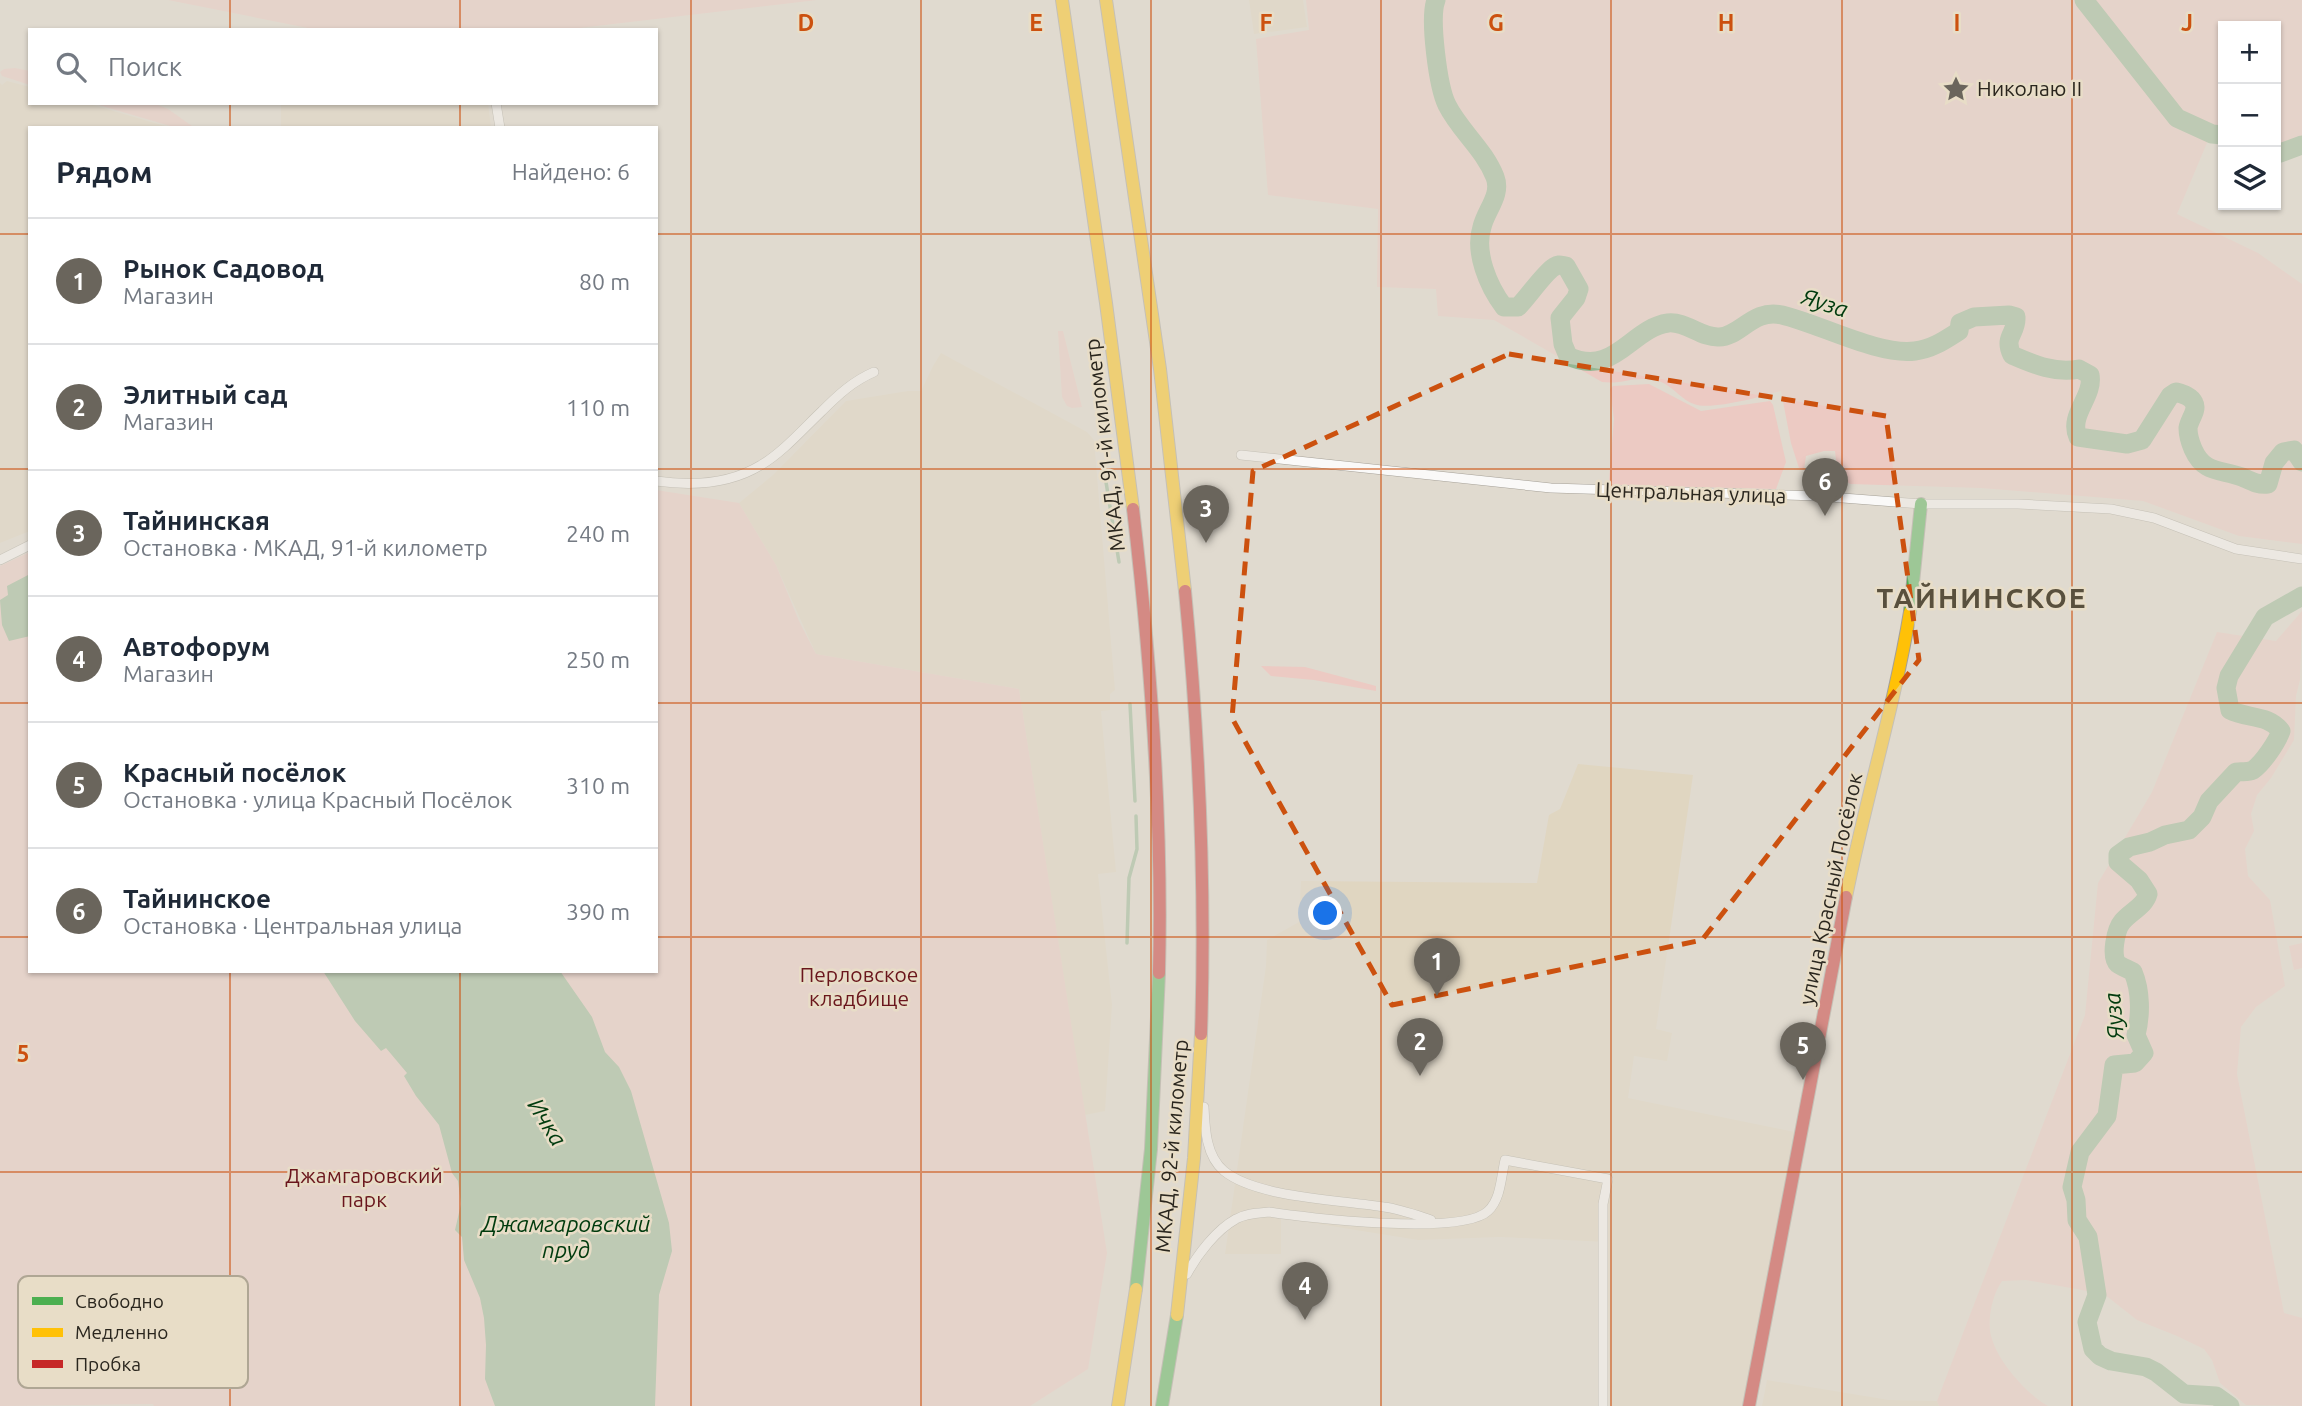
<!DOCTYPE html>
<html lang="ru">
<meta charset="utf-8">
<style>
:root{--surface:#fff;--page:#f2f2f3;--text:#1f2937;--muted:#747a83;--line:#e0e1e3;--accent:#6a655c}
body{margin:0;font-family:Ubuntu,sans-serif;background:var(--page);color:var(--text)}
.controls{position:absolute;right:21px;top:21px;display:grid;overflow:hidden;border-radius:0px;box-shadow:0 2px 5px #0004}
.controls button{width:63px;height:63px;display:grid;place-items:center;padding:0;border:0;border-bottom:2px solid var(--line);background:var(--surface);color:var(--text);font:35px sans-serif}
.you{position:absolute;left:1326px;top:914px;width:24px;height:24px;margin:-18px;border:5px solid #fff;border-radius:50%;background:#1a73e8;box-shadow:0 0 0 10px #1a73e833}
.badge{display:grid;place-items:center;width:46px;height:46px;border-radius:50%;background:var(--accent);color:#fff;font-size:23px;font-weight:700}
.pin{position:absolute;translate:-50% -58px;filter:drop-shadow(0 2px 4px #0008)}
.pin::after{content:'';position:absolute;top:37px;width:24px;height:21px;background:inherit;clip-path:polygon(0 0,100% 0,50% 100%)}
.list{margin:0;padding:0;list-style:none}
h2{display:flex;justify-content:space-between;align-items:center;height:91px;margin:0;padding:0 28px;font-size:30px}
h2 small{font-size:23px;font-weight:400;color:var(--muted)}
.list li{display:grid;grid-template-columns:46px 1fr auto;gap:21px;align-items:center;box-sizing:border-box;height:126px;padding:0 28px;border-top:2px solid var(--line)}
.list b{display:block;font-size:26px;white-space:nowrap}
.list p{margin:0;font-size:23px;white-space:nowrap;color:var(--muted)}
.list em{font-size:23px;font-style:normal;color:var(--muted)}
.icon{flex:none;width:38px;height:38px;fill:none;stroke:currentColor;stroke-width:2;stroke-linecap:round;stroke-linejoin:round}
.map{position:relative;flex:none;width:2302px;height:1406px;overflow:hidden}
.search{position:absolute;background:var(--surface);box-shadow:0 2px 5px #0004;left:28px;top:28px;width:630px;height:77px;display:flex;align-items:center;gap:18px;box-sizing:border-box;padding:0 24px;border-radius:0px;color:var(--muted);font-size:26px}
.panel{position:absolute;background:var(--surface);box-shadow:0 2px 5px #0004;left:28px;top:126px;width:630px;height:847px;border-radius:0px}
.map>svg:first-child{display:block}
.built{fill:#e0d6c1}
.green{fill:#eccac3}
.water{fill:#94b692}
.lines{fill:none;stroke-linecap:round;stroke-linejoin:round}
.stream{stroke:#94b692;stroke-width:3.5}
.river{stroke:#94b692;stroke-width:19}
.street-casing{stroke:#a5a097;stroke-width:10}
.fast-casing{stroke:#a5a097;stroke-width:14}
.slow-casing{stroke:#a5a097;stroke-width:14}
.jam-casing{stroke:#a5a097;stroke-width:14}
.street{stroke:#faf9f8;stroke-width:9}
.fast{stroke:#4caf50;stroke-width:12}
.slow{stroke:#ffc107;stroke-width:12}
.jam{stroke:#c62828;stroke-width:12}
.marked{fill:none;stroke:#cc510f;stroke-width:5;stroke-dasharray:14 9;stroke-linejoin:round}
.grid{fill:none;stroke:#cc510f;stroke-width:2;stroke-opacity:0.55}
.labels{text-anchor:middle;stroke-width:5;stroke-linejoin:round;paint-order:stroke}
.poi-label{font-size:21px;fill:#2a261e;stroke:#e8ddc7;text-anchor:start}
.street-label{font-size:21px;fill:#2a261e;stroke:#e8ddc7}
.park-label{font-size:21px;fill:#6a161c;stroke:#e8ddc7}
.water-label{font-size:23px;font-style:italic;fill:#003b0e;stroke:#e8ddc7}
.district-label{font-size:28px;font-weight:bold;letter-spacing:2px;fill:#59503d;stroke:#e8ddc7}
.key{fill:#e8ddc7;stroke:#afa694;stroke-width:2}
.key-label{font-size:19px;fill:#2a261e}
.grid-label{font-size:23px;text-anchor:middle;font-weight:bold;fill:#cc510f;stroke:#e8ddc7;stroke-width:5;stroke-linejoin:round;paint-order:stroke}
</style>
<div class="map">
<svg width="2302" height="1406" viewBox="0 0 2302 1406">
<rect width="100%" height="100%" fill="#e0dacf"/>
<g class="built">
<polygon points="1249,0 1303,0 1307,27 1254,34"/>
<polygon points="7,81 30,87 30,103 86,103 172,128 30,128 30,531 0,543 0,83 2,85"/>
<polygon points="281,103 488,103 491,128 281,128"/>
<polygon points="941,353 1087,432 1094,440 1115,690 1110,694 1110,710 1101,711 1116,872 1098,874 1112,1005 1105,1111 1085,1115 1019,689 816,654 776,565 739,503 773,475 846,401 908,391 921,391 933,366"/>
<polygon points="1578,764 1693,775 1656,1029 1672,1033 1667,1061 1634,1056 1628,1098 1800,1133 1745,1406 1610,1406 1607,1242 1500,1237 1418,1240 1281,1218 1281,1254 1225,1254 1266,966 1267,940 1299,922 1301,881 1537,883 1549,815 1560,809"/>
<polygon points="1767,1380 1889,1400 1937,1401 1939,1406 1762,1406"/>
</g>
<g class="green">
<polygon points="168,0 817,0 562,30 318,30"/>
<path d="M1306 0H2302V142L2282 148 2276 146V26H2223V132L2212 131 2177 214 2258 253 2302 284V544L2239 536 2143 501 1981 488 1850 484 1838 476 1835 451H1824L1806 456 1804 469 1799 468 1791 443 1781 391C1763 396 1710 411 1694 404 1677 398 1670 379 1646 379 1630 378 1621 384 1602 382L1494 320 1438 316 1436 289 1377 287 1378 209 1268 195 1256 39 1309 30Z"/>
<polygon points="15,68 30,71 30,85 2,76 0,72 4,69"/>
<polygon points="92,103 153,103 168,109 192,126 177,128"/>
<polygon points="1058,331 1063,331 1082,407 1072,408 1067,406 1062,397"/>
<polygon points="1649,384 1701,411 1770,401 1773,405 1786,462 1776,489 1612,485 1609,480 1614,419 1610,389 1613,386"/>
<polygon points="656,490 739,503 776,565 799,621 816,654 1019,689 1107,1253 1088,1369 1030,1406 154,1406 153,1404 0,1406 0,566 30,552 30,971 656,971"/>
<path d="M2302 611 2300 680 2296 696 2294 740 2271 778 2257 795 2251 814 2254 831 2245 849 2248 876 2270 900 2285 986 2256 1007 2241 1027 2237 1074 2284 1313 2302 1318V1406L2246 1405 2220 1383 2212 1360 2204 1349 2177 1336 2137 1320 2104 1294 2026 1280 2002 1281C1992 1295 1986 1323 1992 1339 1999 1363 2027 1394 2048 1406H1939L1937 1401 2085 1015 2098 883 2152 792 2217 632 2276 641Z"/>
<polygon points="1261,666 1305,667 1376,686 1376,691 1314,680 1271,676"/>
<polygon points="2302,943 2302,968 2294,970 2289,946"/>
</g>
<g class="water">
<polygon points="30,574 30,636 9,641 2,625 0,600 8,595 7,586"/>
<polygon points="323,971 560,971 592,1017 605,1052 619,1067 631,1091 669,1223 672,1251 659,1295 655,1406 495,1406 485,1379 486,1345 484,1318 480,1298 464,1260 462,1237 455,1230 461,1204 458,1181 452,1173 439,1125 416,1096 404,1076 407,1073 386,1048 381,1051 355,1021"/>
</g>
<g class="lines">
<g class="stream">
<polyline points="1106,482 1119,562"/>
<polyline points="1130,704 1135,801"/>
<polyline points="1127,943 1129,878 1137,849 1136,816"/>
</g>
<g class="river">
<path d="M1436 0C1429 18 1438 87 1447 105 1460 131 1484 149 1495 177 1502 195 1486 210 1482 227 1474 252 1488 286 1504 307H1518C1528 297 1545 272 1554 267 1559 264 1560 265 1566 266L1579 289 1576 298 1560 318 1563 344 1568 356C1614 378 1631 328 1668 323 1686 321 1701 338 1719 337 1740 337 1753 308 1782 315 1820 324 1879 356 1915 351 1932 349 1945 340 1959 331L1960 323 1974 317 2009 315 2016 317C2017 334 2003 336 2012 355 2033 364 2055 374 2079 369L2090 375C2094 397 2068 415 2078 437L2127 444 2142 440 2170 396 2176 392C2183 394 2191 396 2194 403 2198 410 2189 420 2188 428 2188 435 2190 442 2193 449 2204 474 2220 469 2242 477 2251 481 2257 485 2268 484L2274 463 2283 452 2294 450 2302 462"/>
<polyline points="2084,0 2177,118 2212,134 2223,135"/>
<polyline points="2276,151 2280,153 2302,145"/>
<path d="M2230 1406 2216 1396 2184 1394 2156 1372 2146 1367 2111 1361 2100 1356 2093 1349 2087 1322 2097 1295 2088 1237 2077 1220 2076 1200 2072 1187 2080 1152 2107 1116 2114 1065 2135 1063 2144 1053 2136 1035C2141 1015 2141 991 2133 972 2128 969 2122 967 2118 964 2110 957 2116 929 2122 922 2130 912 2145 906 2148 894L2139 880 2118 862V855L2129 847 2150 842 2165 835 2189 830 2202 817 2209 801 2236 772C2242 771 2247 773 2253 770 2263 763 2277 742 2281 731 2268 714 2247 719 2230 710L2226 688 2229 676 2265 617 2302 596"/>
</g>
<g class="street-casing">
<g id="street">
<polyline points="496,103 500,128"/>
<polyline points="1241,455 1551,488 1817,496 1921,504 2018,504 2111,509 2154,518 2236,549 2302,559"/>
<path d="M656 481C691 486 730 484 761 465 782 453 804 428 822 411 838 395 853 381 874 372"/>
<polyline points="0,560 30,545"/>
<path d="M1204 1107C1205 1129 1206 1156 1224 1171 1257 1198 1342 1200 1384 1207 1400 1209 1416 1215 1431 1220"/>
<path d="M1187 1274C1197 1255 1216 1230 1236 1219 1246 1213 1258 1213 1269 1212 1307 1218 1462 1236 1488 1211 1501 1199 1501 1177 1505 1160L1608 1179 1603 1204V1406"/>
</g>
</g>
<g class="fast-casing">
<g id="fast">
<polyline points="1910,612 1921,504"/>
<polyline points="1136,1289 1151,1149 1159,973"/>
<polyline points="1162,1406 1177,1315"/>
</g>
</g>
<g class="slow-casing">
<g id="slow">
<polyline points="1062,0 1106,303 1133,509"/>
<polyline points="1106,0 1160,369 1185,591"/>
<path d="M1846 897C1865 801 1894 708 1910 612"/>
<polyline points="1177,1315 1194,1158 1201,1034"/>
<polyline points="1118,1406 1136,1289"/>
</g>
</g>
<g class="jam-casing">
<g id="jam">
<path d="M1133 509C1151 663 1163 818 1159 973"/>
<path d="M1185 591C1199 738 1206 886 1201 1034"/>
<polyline points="1749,1406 1846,897"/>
</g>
</g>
<use href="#street" class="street"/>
<use href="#fast" class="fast"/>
<use href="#slow" class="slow"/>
<use href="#jam" class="jam"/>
</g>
<path d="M0 0H2302V1406H0ZM1509 354 1886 416 1919 660 1702 940 1392 1005 1232 718 1253 471Z" fill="#e0dacf" fill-opacity=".55" fill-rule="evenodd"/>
<path class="marked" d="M1509 354 1886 416 1919 660 1702 940 1392 1005 1232 718 1253 471Z"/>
<path class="grid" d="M230 0V30M460 0V30M691 0V1406M921 0V1406M1151 0V1406M1381 0V1406M1611 0V1406M1842 0V1406M2072 0V1406M230 103V128M460 103V128M0 234H30M656 234H2302M0 469H30M656 469H2302M0 703H30M656 703H2302M0 937H30M656 937H2302M230 971V1406M460 971V1406M0 1172H2302"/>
<defs>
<g id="sight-bare" transform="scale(2.1)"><path d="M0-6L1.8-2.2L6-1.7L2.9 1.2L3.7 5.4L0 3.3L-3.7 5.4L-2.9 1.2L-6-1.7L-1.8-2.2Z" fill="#6a655c" stroke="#e8ddc7" stroke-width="2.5" paint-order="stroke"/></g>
</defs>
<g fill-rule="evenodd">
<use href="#sight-bare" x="1956" y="89"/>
</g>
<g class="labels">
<g class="poi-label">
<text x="1977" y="96">Николаю II</text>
</g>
<g class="street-label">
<text transform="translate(1105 445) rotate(-97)" y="7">МКАД, 91-й километр</text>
<text transform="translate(1691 493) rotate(2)" y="7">Центральная улица</text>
<text transform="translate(1831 889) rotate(-78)" y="7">улица Красный Посёлок</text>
<text transform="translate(1172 1146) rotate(-85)" y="7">МКАД, 92-й километр</text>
</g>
<g class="park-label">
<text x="859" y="982">Перловское<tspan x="859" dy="24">кладбище</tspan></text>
<text x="364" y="1183">Джамгаровский<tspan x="364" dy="24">парк</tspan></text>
</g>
<g class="water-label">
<text transform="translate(1825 303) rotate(18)" y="8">Яуза</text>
<text transform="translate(2114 1016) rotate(-95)" y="8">Яуза</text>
<text transform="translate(547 1122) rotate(58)" y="8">Ичка</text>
<text x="566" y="1232">Джамгаровский<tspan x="566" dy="26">пруд</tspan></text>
</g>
<g class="district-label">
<text x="1982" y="608">ТАЙНИНСКОЕ</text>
</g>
</g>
<rect x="18" y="1276" width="230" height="112" rx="10" class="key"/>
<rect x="32" y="1297" width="31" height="8" fill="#4caf50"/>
<rect x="32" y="1328" width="31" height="9" fill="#ffc107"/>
<rect x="32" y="1360" width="31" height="8" fill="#c62828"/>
<g class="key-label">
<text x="75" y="1308">Свободно</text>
<text x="75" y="1339">Медленно</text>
<text x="75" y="1371">Пробка</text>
</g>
<g class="grid-label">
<text x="806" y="31">D</text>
<text x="1036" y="31">E</text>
<text x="1266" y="31">F</text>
<text x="1496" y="31">G</text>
<text x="1726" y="31">H</text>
<text x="1957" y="31">I</text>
<text x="2187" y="31">J</text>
<text x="23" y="1062">5</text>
</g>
</svg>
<div class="controls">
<button>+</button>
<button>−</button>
<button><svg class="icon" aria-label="layers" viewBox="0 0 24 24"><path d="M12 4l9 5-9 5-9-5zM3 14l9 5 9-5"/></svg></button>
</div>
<div class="you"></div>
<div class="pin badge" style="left:1437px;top:996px">1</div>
<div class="pin badge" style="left:1420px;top:1076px">2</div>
<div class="pin badge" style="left:1206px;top:543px">3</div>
<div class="pin badge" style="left:1305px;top:1320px">4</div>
<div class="pin badge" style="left:1803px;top:1080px">5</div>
<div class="pin badge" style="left:1825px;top:516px">6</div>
<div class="search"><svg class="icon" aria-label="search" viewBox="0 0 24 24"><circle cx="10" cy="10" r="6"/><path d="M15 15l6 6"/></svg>Поиск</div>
<section class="panel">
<h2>Рядом<small>Найдено: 6</small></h2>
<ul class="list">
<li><span class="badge">1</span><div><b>Рынок Садовод</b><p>Магазин</p></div><em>80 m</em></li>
<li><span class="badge">2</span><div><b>Элитный сад</b><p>Магазин</p></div><em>110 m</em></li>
<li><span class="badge">3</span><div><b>Тайнинская</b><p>Остановка · МКАД, 91-й километр</p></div><em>240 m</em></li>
<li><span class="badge">4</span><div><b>Автофорум</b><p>Магазин</p></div><em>250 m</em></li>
<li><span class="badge">5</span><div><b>Красный посёлок</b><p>Остановка · улица Красный Посёлок</p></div><em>310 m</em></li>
<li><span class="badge">6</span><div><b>Тайнинское</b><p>Остановка · Центральная улица</p></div><em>390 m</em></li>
</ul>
</section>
</div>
